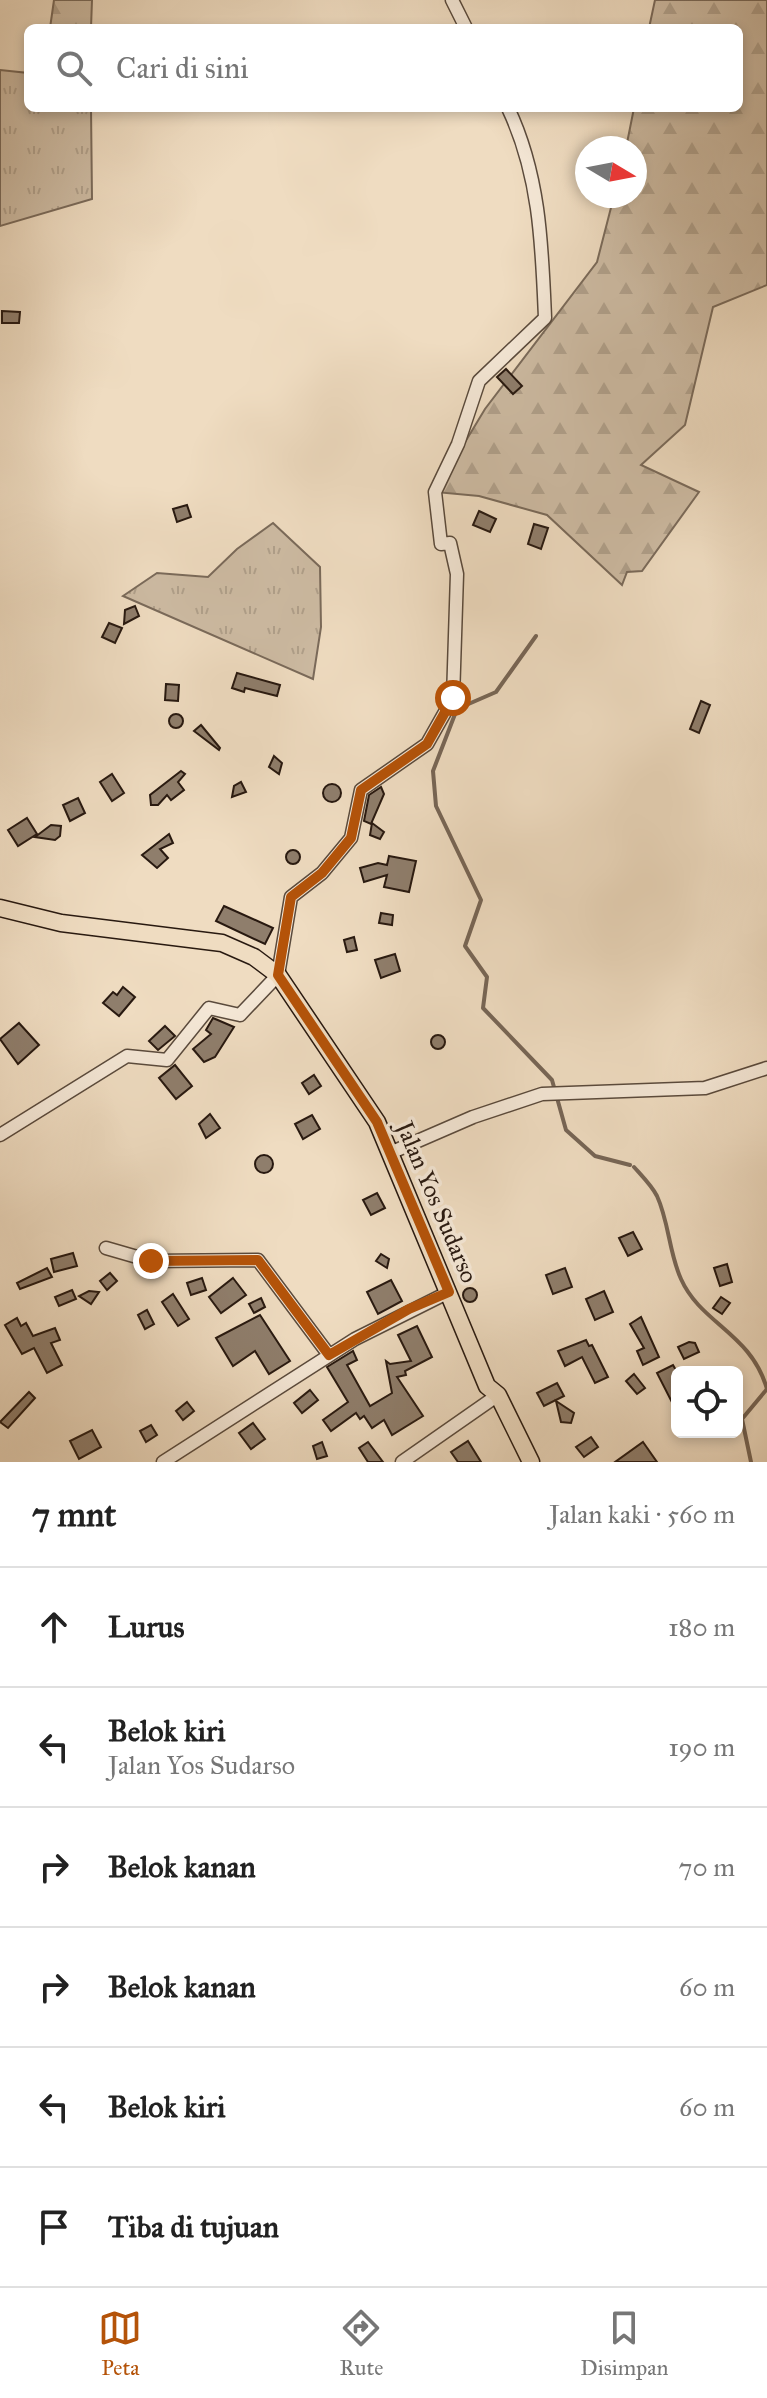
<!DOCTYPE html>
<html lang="id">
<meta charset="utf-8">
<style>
:root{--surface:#fff;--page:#f6f6f6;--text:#222;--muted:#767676;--line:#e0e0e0;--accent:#b45309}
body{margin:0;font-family:"IM FELL Great Primer",serif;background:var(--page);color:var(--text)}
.controls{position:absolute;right:24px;bottom:24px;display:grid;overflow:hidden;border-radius:12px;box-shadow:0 4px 12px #0003}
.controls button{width:72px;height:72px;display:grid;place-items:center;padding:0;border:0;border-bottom:2px solid var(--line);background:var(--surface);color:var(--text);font:40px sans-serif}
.compass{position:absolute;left:575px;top:136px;width:72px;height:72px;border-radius:50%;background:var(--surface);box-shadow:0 4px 12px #0003;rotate:100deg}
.stop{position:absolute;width:24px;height:24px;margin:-18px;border:6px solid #b45309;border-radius:50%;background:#fff}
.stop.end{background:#b45309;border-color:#fff;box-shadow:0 2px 8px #0008}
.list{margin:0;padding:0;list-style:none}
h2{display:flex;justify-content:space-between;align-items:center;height:104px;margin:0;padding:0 32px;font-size:34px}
h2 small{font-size:26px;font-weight:400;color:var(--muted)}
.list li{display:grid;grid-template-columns:52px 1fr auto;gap:24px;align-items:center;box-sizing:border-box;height:120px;padding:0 32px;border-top:2px solid var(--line)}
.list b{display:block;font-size:30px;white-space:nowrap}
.list p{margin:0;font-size:26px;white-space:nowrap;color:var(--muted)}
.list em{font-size:26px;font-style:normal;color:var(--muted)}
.icon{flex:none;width:44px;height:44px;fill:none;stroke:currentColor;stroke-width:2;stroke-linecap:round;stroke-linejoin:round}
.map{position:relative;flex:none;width:767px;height:1462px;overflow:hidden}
.search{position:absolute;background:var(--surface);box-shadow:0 4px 12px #0003;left:24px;right:24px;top:24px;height:88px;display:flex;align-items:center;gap:20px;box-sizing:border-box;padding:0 28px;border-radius:12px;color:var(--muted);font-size:30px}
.sheet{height:824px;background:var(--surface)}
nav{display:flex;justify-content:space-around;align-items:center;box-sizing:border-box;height:112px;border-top:2px solid var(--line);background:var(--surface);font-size:22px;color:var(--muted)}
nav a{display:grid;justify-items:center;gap:4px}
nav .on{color:var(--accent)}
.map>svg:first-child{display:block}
.grass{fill:url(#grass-tufts);stroke:#7a6a5a;stroke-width:2}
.forest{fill:url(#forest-firs);stroke:#7a6a5a;stroke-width:2}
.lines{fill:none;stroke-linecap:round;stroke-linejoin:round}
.stream{stroke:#776656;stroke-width:4}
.building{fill:#8f7e6c;stroke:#281910;stroke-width:2}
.minor-casing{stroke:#5a4a3c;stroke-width:15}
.major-casing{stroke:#281910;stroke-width:19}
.minor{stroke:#f5e8d7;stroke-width:12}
.major{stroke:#efdcc1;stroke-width:16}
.route{stroke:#b45309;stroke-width:10}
.labels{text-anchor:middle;stroke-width:7;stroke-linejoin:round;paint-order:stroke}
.street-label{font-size:24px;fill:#281910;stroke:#f5e8d7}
</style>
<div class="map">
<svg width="767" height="1462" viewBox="0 0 767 1462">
<defs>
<pattern id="grass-tufts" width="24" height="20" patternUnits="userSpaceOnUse" patternTransform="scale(2)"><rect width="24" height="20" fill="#cdbba3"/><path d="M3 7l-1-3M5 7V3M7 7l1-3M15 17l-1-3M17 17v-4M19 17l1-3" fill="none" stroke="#b0a08b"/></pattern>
<pattern id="forest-firs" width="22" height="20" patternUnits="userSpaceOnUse" patternTransform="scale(2)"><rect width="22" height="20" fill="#cdbba3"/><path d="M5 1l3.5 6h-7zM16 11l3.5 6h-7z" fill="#b0a08b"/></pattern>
</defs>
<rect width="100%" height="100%" fill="#efdcc1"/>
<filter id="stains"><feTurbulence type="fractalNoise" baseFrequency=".0025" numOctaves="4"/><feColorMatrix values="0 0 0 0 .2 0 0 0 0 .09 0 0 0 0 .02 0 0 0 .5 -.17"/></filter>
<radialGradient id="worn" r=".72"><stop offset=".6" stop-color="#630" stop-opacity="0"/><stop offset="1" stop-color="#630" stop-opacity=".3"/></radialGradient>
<g class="grass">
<polygon points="0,70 28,73 28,108 91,108 92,199 0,226"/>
<polygon points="273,523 320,567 321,627 313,679 123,596 157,573 208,577 237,549"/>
</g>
<g class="forest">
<polygon points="54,0 92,0 91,28 50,28"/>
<polygon points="655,0 767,0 767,285 713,307 685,425 641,465 699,492 642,571 627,572 622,585 547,515 479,496 435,492 485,409 597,262 614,196 635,196 635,148 626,148 634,108 739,108 739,28 649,28"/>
</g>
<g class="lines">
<g class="stream">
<polyline points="536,636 496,692 457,709 433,771 436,806 481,900 465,946 487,977 483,1008 552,1080 566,1130 595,1156 630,1165"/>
<path d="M634 1167C642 1176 652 1186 657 1196 669 1222 669 1253 681 1279 701 1324 751 1333 767 1389"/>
<polyline points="751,1462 742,1419 767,1389"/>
</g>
</g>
<g class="building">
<polygon points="2,311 20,312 19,323 2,323"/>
<polygon points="506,369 522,386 513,394 497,377"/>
<polygon points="187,505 191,517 177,522 173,509"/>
<polygon points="479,511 496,519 490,532 473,525"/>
<polygon points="534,524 548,528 541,549 528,544"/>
<polygon points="135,606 139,616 124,624 125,610"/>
<polygon points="109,623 122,628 115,643 102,637"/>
<polygon points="237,673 280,685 277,696 245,688 244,692 232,688"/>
<polygon points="166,684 179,685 178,701 165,700"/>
<polygon points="701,701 710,705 699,733 690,729"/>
<circle cx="176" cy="721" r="7"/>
<polygon points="201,725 220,748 219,750 194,731"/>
<polygon points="274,756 282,763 279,774 269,767"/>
<polygon points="181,771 185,774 178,782 184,790 171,800 167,795 158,805 151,805 150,795"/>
<polygon points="112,774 124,793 112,801 100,782"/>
<polygon points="241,782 246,792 232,797 234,786"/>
<circle cx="332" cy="793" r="9"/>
<polygon points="381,787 384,794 371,824 364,821 369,795"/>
<polygon points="78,798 85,813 70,821 63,805"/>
<polygon points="27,818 37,834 18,846 8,830"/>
<polygon points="372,823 384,832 380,839 370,835"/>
<polygon points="51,825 61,826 60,836 55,840 35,837"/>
<polygon points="169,834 173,843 160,849 168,858 157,868 142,855"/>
<circle cx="293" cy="857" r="7"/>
<polygon points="389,856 416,861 409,892 384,887 387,875 364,882 360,868 378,863 387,865"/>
<polygon points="224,906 273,928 265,944 216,921"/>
<polygon points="381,913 393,915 392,925 379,923"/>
<polygon points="354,937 357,950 347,952 344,940"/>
<polygon points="395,954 400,971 381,978 375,960"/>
<polygon points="123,987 135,997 119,1016 103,1003 113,992 117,995"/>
<polygon points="213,1018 234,1027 215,1057 204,1062 193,1049 211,1034 206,1030"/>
<polygon points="19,1023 39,1045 18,1064 0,1039"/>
<polygon points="165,1026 175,1036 158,1050 149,1041"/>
<circle cx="438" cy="1042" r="7"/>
<polygon points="175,1065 192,1086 176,1099 159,1078"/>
<polygon points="314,1075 321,1086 309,1094 302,1083"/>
<polygon points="210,1114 220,1128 206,1138 199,1124"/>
<polygon points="312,1115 320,1129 303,1139 295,1124"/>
<circle cx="264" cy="1164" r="9"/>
<polygon points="377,1193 385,1208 371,1215 363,1200"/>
<polygon points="633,1232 642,1249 628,1256 619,1238"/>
<polygon points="73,1253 77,1266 54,1272 51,1259"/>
<polygon points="381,1254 389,1259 387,1268 376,1261"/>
<polygon points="727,1264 732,1282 720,1286 714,1268"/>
<polygon points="47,1268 52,1277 20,1289 17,1283"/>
<polygon points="565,1268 572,1287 553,1294 546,1275"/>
<polygon points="110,1273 117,1281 107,1290 100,1281"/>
<polygon points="202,1278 206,1290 191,1295 187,1283"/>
<polygon points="233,1278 246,1295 221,1313 209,1297"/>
<polygon points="391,1280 402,1301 378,1314 367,1292"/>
<circle cx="470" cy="1295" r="7"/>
<polygon points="72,1290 76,1299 59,1306 55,1297"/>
<polygon points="89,1291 99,1292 91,1304 79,1296"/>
<polygon points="604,1291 613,1312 595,1320 586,1299"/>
<polygon points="173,1294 189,1319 178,1326 162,1302"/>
<polygon points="721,1297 730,1303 722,1314 713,1308"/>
<polygon points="261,1298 265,1307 254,1313 249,1304"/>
<polygon points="147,1310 154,1324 145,1329 138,1315"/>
<polygon points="260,1315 290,1361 269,1374 255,1351 233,1366 216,1338"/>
<polygon points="641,1317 659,1357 643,1365 637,1351 644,1348 630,1324"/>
<polygon points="17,1318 21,1326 26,1323 33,1336 55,1328 60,1340 51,1343 62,1365 47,1373 34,1348 22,1354 5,1325"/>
<polygon points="417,1326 432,1357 405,1371 406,1375 397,1377 423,1416 392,1435 384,1420 372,1428 364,1416 360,1419 356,1413 331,1431 323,1420 348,1402 327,1367 353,1351 357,1360 347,1365 370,1406 392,1393 386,1361 390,1364 411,1361 398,1335"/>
<polygon points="586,1340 589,1346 592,1345 608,1377 595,1383 582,1357 565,1366 558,1351"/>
<polygon points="689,1342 695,1343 699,1352 684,1359 678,1347"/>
<polygon points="673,1365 677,1372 677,1412 657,1373"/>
<polygon points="634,1374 645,1388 637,1394 626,1381"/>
<polygon points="557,1383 564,1396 544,1406 537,1393"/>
<polygon points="310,1390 318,1400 302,1413 294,1403"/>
<polygon points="29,1392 35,1398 8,1428 0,1422"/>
<polygon points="556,1401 574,1413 571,1423 561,1422"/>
<polygon points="187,1402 194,1411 183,1420 176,1411"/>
<polygon points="253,1423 265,1439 251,1449 239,1433"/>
<polygon points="151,1425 157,1435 146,1442 140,1431"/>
<polygon points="92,1430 101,1447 79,1459 70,1441"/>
<polygon points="591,1437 598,1447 584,1457 576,1447"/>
<polygon points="468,1441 481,1462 458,1462 451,1452"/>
<polygon points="322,1442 327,1456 317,1459 313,1446"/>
<polygon points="368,1442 383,1462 368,1462 359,1448"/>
<polygon points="643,1442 657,1462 615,1462"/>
</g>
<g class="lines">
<g class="minor-casing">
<g id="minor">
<polyline points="452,0 466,28"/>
<path d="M0 1135 127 1056 167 1060 209 1008 240 1015 278 975 291 897 322 873 351 838 361 790 427 744 453 698 457 574 450 543 441 544 435 492 458 444 479 381 545 318C542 246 540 175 508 108"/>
<polyline points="390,1153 473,1117 542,1094 705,1088 767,1068"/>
<polyline points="106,1248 151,1261 258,1260 329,1355"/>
<polyline points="163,1462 355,1339 449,1292"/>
<polyline points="402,1462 498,1395"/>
</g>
</g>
<g class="major-casing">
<polyline id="major" points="0,908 61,923 222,943 254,957 278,975 377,1122 487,1386 498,1395 531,1462"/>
</g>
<use href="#minor" class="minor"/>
<use href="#major" class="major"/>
</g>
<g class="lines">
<polyline class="route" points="151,1261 258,1260 329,1355 409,1309 449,1292 377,1122 278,975 291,897 322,873 351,838 361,790 427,744 453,698"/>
</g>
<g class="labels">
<g class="street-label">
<text transform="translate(437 1202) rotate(67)" y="8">Jalan Yos Sudarso</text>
</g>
</g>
<rect width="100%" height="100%" filter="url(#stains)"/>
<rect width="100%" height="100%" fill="url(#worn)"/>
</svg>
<div class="controls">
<button><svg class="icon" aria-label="locate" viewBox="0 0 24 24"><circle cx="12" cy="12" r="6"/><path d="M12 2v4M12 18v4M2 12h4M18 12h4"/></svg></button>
</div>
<svg class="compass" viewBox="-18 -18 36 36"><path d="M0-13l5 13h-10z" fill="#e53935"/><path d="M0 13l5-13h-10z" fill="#767676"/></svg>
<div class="stop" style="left:453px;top:698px"></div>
<div class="stop end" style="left:151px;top:1261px"></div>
<div class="search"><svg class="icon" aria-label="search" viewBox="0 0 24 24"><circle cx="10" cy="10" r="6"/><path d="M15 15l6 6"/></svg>Cari di sini</div>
</div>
<section class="sheet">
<h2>7 mnt<small>Jalan kaki · 560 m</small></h2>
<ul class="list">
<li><svg class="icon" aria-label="ahead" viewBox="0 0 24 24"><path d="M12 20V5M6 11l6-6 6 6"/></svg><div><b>Lurus</b></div><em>180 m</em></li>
<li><svg class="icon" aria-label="left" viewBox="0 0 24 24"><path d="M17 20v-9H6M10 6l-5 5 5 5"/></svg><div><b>Belok kiri</b><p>Jalan Yos Sudarso</p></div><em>190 m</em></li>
<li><svg class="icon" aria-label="right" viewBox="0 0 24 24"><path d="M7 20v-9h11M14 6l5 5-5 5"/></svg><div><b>Belok kanan</b></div><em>70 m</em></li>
<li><svg class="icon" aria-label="right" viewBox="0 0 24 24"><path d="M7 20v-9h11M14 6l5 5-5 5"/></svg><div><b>Belok kanan</b></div><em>60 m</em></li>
<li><svg class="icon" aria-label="left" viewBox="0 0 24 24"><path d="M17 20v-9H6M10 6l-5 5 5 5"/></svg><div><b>Belok kiri</b></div><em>60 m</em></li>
<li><svg class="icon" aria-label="arrive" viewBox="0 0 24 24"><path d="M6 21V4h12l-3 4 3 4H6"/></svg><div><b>Tiba di tujuan</b></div></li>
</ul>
</section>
<nav>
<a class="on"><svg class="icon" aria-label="map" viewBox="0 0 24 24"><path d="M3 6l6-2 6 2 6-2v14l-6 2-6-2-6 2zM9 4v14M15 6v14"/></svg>Peta</a>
<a><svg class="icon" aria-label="directions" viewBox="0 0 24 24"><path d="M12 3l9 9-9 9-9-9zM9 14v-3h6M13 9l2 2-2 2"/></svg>Rute</a>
<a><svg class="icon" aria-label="saved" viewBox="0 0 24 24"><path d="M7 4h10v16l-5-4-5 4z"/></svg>Disimpan</a>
</nav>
